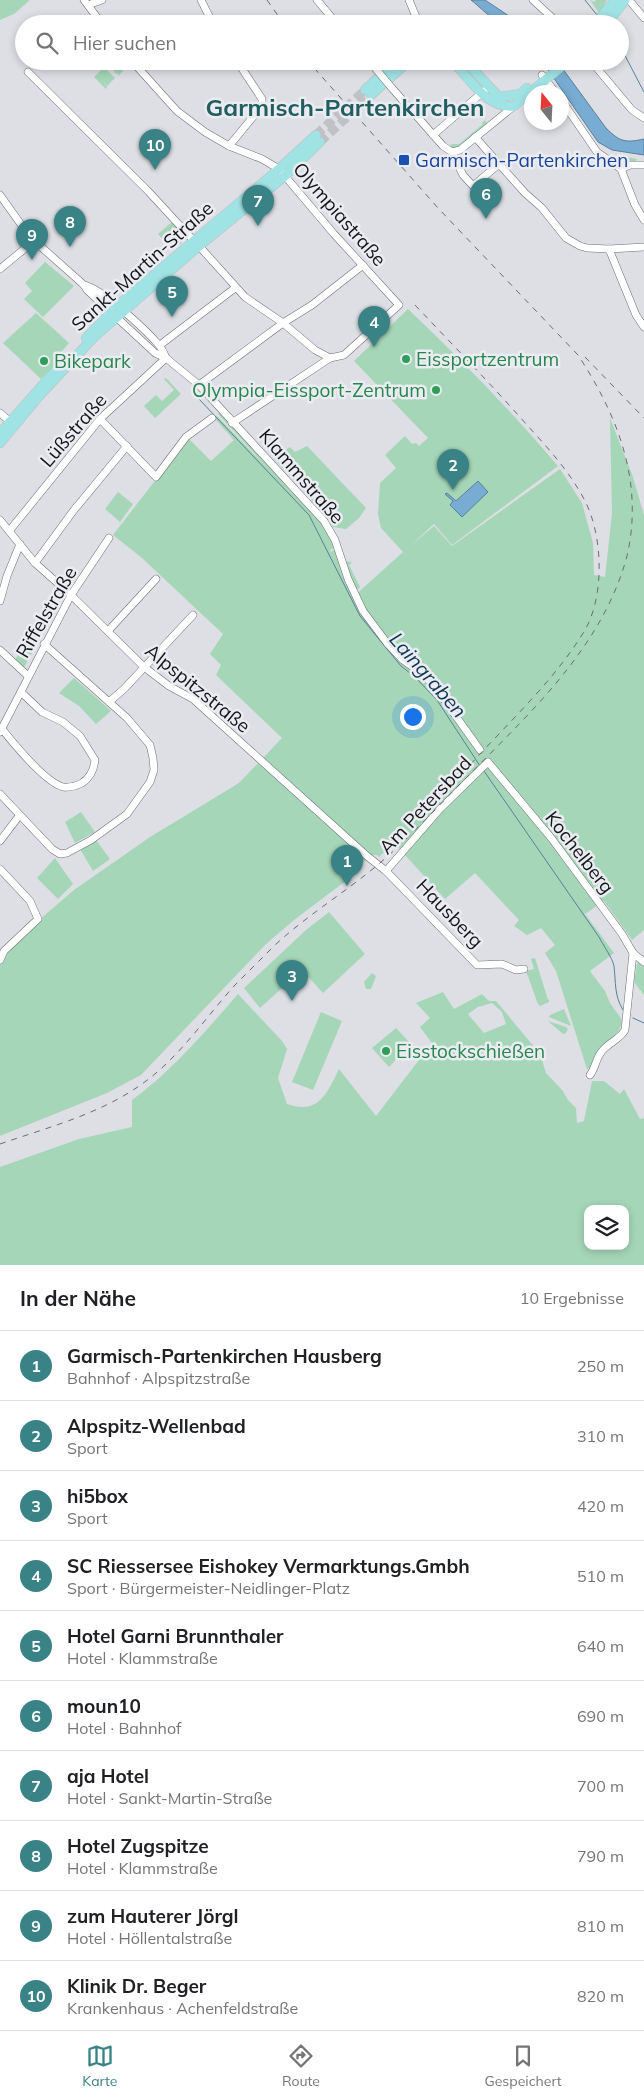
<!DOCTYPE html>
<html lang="de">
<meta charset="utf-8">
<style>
:root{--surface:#fff;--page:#f6f6f6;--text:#202124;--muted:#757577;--line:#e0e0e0;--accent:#398286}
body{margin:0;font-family:Mulish,sans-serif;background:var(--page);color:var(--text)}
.controls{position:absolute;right:15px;bottom:15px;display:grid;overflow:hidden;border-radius:10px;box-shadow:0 2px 8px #0003}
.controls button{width:45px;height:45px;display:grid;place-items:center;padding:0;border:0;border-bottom:1px solid var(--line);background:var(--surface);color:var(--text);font:25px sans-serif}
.compass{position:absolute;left:524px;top:85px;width:45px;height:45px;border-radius:50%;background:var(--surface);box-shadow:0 2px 8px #0003;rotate:342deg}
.you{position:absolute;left:412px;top:716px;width:18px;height:18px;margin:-12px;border:4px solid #fff;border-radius:50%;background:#1a73e8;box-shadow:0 0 0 8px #1a73e833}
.badge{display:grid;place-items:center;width:32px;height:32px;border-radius:50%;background:var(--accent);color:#fff;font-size:16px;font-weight:700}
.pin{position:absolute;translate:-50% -41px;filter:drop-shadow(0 1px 2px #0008)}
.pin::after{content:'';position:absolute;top:26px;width:18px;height:15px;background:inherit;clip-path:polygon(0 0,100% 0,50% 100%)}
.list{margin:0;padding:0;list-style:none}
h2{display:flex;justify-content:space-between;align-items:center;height:65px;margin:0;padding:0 20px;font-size:21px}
h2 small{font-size:16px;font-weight:400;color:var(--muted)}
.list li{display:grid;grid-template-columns:32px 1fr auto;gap:15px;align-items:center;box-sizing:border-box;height:70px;padding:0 20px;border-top:1px solid var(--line)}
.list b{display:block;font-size:19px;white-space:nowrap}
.list p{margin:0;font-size:16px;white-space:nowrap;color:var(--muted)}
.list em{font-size:16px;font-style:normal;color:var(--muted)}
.icon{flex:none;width:28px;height:28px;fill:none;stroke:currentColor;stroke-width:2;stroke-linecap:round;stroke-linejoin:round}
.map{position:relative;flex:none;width:644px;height:1265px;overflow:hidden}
.search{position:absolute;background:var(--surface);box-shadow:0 2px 8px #0003;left:15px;right:15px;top:15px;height:55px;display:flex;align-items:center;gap:12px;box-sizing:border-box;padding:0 18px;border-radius:28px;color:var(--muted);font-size:19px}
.sheet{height:765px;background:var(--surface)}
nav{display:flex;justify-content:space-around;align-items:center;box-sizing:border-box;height:70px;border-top:1px solid var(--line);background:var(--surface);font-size:14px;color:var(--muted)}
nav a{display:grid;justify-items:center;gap:2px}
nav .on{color:var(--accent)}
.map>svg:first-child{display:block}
.green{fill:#a5d6b8;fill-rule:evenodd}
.water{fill:#78acd3;stroke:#5a7f9a}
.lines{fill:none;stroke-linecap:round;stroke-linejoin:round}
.stream{stroke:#5a7f9a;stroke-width:1}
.major-tunnel{stroke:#c0c1c5;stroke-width:9;stroke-dasharray:9 4.5;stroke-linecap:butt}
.minor-casing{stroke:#6f6f74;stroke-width:8}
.major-casing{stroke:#bdbdbe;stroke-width:10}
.minor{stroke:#fff;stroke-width:7}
.major{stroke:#a0e3e4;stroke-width:9}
.rail{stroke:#6b6c6f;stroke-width:1;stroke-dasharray:6 6;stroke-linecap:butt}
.minor-bridge-casing{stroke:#6f6f74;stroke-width:8;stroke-linecap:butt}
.minor-bridge{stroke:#fff;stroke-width:7}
.transit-dot{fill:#1a4fb4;stroke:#ebecf2;stroke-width:2}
.leisure-dot{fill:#2e9e5b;stroke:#ebecf2;stroke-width:2}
.labels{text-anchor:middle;stroke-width:5;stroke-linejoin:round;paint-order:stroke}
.transit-label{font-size:19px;fill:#164399;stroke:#ebecf2;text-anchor:start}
.street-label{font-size:19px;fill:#141516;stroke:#ebecf2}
.leisure-label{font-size:19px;fill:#27864d;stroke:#ebecf2;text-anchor:start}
.water-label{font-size:20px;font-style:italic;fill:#0d3752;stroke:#ebecf2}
.district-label{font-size:24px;font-weight:bold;fill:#225d60;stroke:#ebecf2}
</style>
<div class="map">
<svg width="644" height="1265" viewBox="0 0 644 1265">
<rect width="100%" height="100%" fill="#dedfe4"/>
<g class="green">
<polygon points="0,0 30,0 14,14 0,20"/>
<polygon points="590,0 594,2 596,0 607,0 604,5 606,7 599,13"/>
<polygon points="110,61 113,61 123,71 118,76 118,73 116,74 111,67 107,65"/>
<polygon points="104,67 115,78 107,86 102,81 107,87 106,89 94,77"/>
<polygon points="485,120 487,124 456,149 448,148 452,144 459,144 483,124 482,123"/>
<polygon points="614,155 637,159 636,161 620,163"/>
<polygon points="172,222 187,238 173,250 158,234"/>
<polygon points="45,262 74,286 43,317 24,299 32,291 25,283"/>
<path d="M408 309C461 359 511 411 558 466L452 545 434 524 410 546 434 526 452 546 560 469 582 503 593 543 594 575 605 577 612 513 610 418 633 477 644 515V930L632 940 604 901 585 914 614 953 590 971 605 991 610 1003 622 1020C619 1042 597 1044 592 1067L587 1069 556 971 545 953 555 945 541 928 527 935 514 926 519 920 475 873 445 899 394 843 379 857 377 855H372L345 878 347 880 294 920 266 944 141 1075 107 1093 0 1136V960L39 920 74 890 150 837 239 783 282 738 216 675 221 665 210 654 223 634 142 558 113 535 188 438 211 461 234 440 215 419 217 416 275 476 218 414 220 412 323 522 335 547 330 550 331 552 335 549 353 597 403 552 381 528 378 514 380 483 396 468 385 455 405 436 412 444 416 443 419 446 428 438 354 361Z"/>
<polygon points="36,313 69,343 62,351 65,355 41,379 3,343"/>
<polygon points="166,378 181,394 155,418 144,406 156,395 162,401 174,390 164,379"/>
<polygon points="307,446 366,508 359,518 346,529 333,527 324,513 274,459 278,453 280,454 290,447 295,452"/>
<polygon points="118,492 133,504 120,522 105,509"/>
<polygon points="348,561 352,563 349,565 360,587 356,591 344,565"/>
<polygon points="21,647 32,653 25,666 21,666 15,661"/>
<polygon points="74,678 111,711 96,724 79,706 59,693"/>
<polygon points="81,812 95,832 75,843 65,822"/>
<polygon points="96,840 110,859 93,871 80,849"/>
<polygon points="55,858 73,884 58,899 37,878"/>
<polygon points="329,912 365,954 323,993 302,970 260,1008 244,988 306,930"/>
<polygon points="535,958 548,1000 549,999 549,1002 540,1006 538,1004 526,971 534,969 531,959"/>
<polygon points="638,959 644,964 644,995 634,982"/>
<polygon points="372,973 376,976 371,989 366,989 364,982"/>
<path d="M443 992 454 1009 482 994 489 1001H496L540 1054 546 1073 563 1091 568 1100 576 1108 577 1123 584 1121 592 1081H604L620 1094 624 1089 640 1119 644 1118V1265H0V1167L79 1139 132 1127V1100C173 1070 205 1032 238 994L282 1041 287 1049 278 1078 287 1104C318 1115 327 1094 339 1069L376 1116 432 1043 420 1027 430 1018 416 1003ZM492 1003 502 1012 506 1024 484 1033 468 1014 478 1007ZM588 1209H625V1246H588Z"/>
<polygon points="564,1009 571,1026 549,1017 550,1015"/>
<polygon points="321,1012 342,1021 313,1090 292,1082"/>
<polygon points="548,1021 566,1027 568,1029 566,1033 563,1034"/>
<polygon points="396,1028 411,1044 389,1067 372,1048"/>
</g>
<g class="water">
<path d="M471 0H485L521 24C493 24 492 17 471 0Z"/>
<path d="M542 61H557L606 128C620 142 625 143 644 139V155L612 150 598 142Z"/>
<polygon points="478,481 488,492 462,517 450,505 453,501 445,494 447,493 456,501"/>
</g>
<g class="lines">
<g class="stream">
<polyline points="585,0 597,15"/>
<polyline points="620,46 644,92"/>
<polyline points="198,398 309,515 360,616 401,666 415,677 437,700 480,766"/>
<path d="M484 771 599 937C603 945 613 959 614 966 616 983 614 995 623 1010"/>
<polyline points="633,1018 644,1023"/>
</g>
<g class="major-tunnel">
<polyline points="316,135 365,90"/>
<polyline points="320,142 371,95"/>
</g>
<g class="minor-casing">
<g id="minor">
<polyline points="84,0 102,24"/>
<polyline points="201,0 213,24"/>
<polyline points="317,0 337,24"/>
<polyline points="409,0 419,24"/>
<polyline points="533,0 559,24"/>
<polyline points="629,0 644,18"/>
<polyline points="88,5 102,0"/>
<polyline points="132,61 177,111 205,132 229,146 262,159 279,169 334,234 399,305 344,355 330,358 232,423"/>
<polyline points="370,61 376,69"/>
<polyline points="591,61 632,110 644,118"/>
<polyline points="28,72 148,191 194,241"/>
<polyline points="542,75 555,92"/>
<polyline points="391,87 443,146 452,152 463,175 473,186 499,164"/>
<polyline points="562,101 597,152 621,169 635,205 644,220"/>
<polyline points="433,135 484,91"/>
<polyline points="475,137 525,193 542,208 566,238 580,246 587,248 609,249 644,247"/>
<polyline points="229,146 262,106 262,99 237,61"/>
<polyline points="452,152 460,150 514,106"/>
<polyline points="621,169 630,165 644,165"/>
<polyline points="0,195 30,237 84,285 87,290 155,353 166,358 199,385 324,521 335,540 348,579 363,611 387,643 403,660 424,675 438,691 480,750"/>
<polyline points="199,246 245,297 283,323 315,350 330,358"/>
<polyline points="609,249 636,315 644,327"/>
<polyline points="0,269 34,241"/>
<path d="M84 285C101 288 146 330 158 344 162 348 164 353 166 358"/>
<polyline points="160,345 235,288"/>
<polyline points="199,385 283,323 312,305 363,265"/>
<polyline points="0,413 13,424"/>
<polyline points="100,419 156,477 186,437 212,418"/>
<polyline points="0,520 35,563 71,595 144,667 169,686 193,699 367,856 386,871 477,965 502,964 516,970 524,969"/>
<polyline points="10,530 100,419 166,358"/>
<polyline points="35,563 74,510 127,446"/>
<polyline points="0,601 7,576 20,544"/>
<polyline points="108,631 156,579"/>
<polyline points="0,650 28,676"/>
<polyline points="109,702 124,689 193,615"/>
<path d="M2 729C14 744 45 782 63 787 70 788 76 786 82 783 90 778 94 769 95 760L80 736 63 722 42 712 21 692"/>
<polyline points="0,732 71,595 109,538"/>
<polyline points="0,794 52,849 60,854 67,853 91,840 127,814 150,782 154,770 153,758 150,745 127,718 44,644"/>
<polyline points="0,841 19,816"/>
<polyline points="0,869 30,901 38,919 4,951 0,960"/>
<polyline points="386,871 439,810 488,762 552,839 622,934 633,953 644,962"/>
<path d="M590 1075C596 1067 596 1057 603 1050 610 1042 620 1039 625 1030L633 953"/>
</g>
</g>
<g class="major-casing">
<g id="major">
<polyline points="595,24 615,0"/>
<polyline points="607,24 625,0"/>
<path d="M452 61C470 78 486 109 514 106L568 61"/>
<polyline points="465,61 499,97 520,94 527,88"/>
<polyline points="365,90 396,61"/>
<polyline points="371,95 409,61"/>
<polyline points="86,338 117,306 279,169 316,135"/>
<polyline points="0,433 65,360"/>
<polyline points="0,443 40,395 94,337 199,246 285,176 320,142"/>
</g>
</g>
<use href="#minor" class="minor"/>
<use href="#major" class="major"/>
<g class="rail">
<polyline points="267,0 284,24"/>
<path d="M415 305C450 342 485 378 519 416 542 442 567 467 584 499 603 534 605 595 585 630 555 680 506 725 467 768"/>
<polyline points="585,357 644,418"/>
<path d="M0 1144C49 1127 104 1113 146 1081 181 1055 206 1017 235 985 248 972 261 959 274 946 305 917 341 895 374 868 408 840 437 807 468 776 531 712 603 646 627 556 644 482 618 416 578 355L438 208 308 61"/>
</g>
<g class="minor-bridge-casing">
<polyline id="minor-bridge" points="376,69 391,87"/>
</g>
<use href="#minor-bridge" class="minor-bridge"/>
</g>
<rect class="transit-dot" x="398" y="154" width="12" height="12" rx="2.5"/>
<g class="leisure-dot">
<circle cx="406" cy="359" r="5"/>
<circle cx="44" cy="361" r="5"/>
<circle cx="436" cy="390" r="5"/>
<circle cx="386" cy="1051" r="5"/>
</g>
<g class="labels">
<g class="transit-label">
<text x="415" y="167">Garmisch-Partenkirchen</text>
</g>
<g class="street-label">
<text transform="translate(340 214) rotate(49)" y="7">Olympiastraße</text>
<text transform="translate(142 266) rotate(-42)" y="7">Sankt-Martin-Straße</text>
<text transform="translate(73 430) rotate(-49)" y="7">Lüßstraße</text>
<text transform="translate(302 476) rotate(49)" y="7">Klammstraße</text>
<text transform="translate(46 612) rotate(-60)" y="7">Riffelstraße</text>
<text transform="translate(198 688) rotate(39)" y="7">Alpspitzstraße</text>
<text transform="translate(425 805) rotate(-47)" y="7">Am Petersbad</text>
<text transform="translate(580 852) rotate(52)" y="7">Kochelberg</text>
<text transform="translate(450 913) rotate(46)" y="7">Hausberg</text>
</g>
<g class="leisure-label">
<text x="416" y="366">Eissportzentrum</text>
<text x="54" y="368">Bikepark</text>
<text x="426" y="397" text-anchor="end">Olympia-Eissport-Zentrum</text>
<text x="396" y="1058">Eisstockschießen</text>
</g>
<g class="water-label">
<text transform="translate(428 675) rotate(49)" y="7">Laingraben</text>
</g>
<g class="district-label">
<text x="345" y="116">Garmisch-Partenkirchen</text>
</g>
</g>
</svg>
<div class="controls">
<button><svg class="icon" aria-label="layers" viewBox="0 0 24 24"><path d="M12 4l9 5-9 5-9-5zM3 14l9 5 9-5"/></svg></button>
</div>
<svg class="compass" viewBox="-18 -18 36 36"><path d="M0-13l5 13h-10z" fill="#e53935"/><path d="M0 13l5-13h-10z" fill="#757577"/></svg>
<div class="you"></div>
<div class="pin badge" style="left:347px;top:886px">1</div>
<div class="pin badge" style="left:453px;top:490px">2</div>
<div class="pin badge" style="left:292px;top:1001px">3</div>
<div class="pin badge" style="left:374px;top:347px">4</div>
<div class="pin badge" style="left:172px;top:317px">5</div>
<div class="pin badge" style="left:486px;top:219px">6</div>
<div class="pin badge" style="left:258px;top:226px">7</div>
<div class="pin badge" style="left:70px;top:247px">8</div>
<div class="pin badge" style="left:32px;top:260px">9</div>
<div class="pin badge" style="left:155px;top:170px">10</div>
<div class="search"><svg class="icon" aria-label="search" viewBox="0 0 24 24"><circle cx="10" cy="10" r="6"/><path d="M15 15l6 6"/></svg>Hier suchen</div>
</div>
<section class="sheet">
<h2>In der Nähe<small>10 Ergebnisse</small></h2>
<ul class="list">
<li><span class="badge">1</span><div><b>Garmisch-Partenkirchen Hausberg</b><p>Bahnhof · Alpspitzstraße</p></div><em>250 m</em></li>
<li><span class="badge">2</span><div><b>Alpspitz-Wellenbad</b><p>Sport</p></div><em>310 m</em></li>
<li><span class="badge">3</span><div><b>hi5box</b><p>Sport</p></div><em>420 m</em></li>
<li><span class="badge">4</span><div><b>SC Riessersee Eishokey Vermarktungs.Gmbh</b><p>Sport · Bürgermeister-Neidlinger-Platz</p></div><em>510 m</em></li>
<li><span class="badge">5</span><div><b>Hotel Garni Brunnthaler</b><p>Hotel · Klammstraße</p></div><em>640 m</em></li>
<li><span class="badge">6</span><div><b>moun10</b><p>Hotel · Bahnhof</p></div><em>690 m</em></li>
<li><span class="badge">7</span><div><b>aja Hotel</b><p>Hotel · Sankt-Martin-Straße</p></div><em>700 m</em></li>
<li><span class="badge">8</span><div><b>Hotel Zugspitze</b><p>Hotel · Klammstraße</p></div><em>790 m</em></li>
<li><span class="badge">9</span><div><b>zum Hauterer Jörgl</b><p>Hotel · Höllentalstraße</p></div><em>810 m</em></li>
<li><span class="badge">10</span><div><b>Klinik Dr. Beger</b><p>Krankenhaus · Achenfeldstraße</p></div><em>820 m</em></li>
</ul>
</section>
<nav>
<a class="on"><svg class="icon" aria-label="map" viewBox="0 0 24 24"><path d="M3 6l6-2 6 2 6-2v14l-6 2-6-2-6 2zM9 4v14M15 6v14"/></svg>Karte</a>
<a><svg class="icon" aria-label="directions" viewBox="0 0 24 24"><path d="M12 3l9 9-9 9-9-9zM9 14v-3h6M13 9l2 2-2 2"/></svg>Route</a>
<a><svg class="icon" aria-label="saved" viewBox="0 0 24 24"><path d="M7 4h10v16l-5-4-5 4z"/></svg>Gespeichert</a>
</nav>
